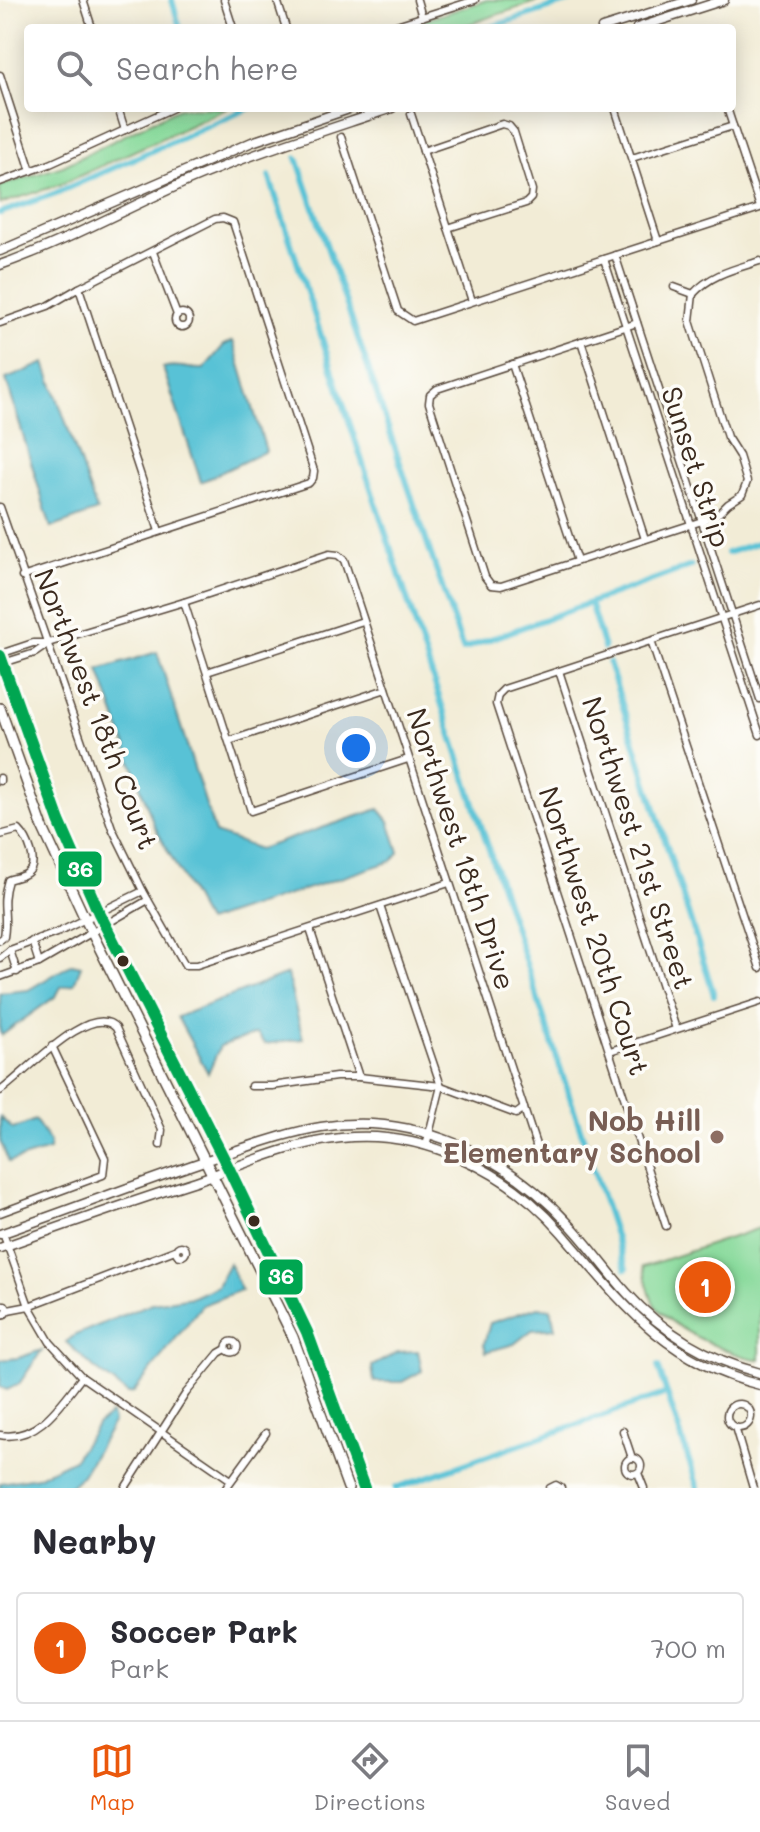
<!DOCTYPE html>
<style>
:root{--surface:#fff;--page:#f7f7f7;--text:#2b2b33;--muted:#7c7c81;--line:#e1e1e2;--accent:#ea580c}
body{margin:0;font-family:Mali,sans-serif;background:var(--page);color:var(--text)}
.you{position:absolute;left:356px;top:748px;width:28px;height:28px;margin:-20px;border:6px solid #fff;border-radius:50%;background:#1a73e8;box-shadow:0 0 0 12px #1a73e833}
.badge{display:grid;place-items:center;width:52px;height:52px;border-radius:50%;background:var(--accent);color:#fff;font-size:26px;font-weight:700}
.pin{position:absolute;translate:-50% -50%;border:4px solid #fff;box-shadow:0 2px 8px #0006}
.list{margin:0;padding:0;list-style:none}
h2{display:flex;justify-content:space-between;align-items:center;height:104px;margin:0;padding:0 32px;font-size:34px}
h2 small{font-size:26px;font-weight:400;color:var(--muted)}
.list li{display:grid;grid-template-columns:52px 1fr auto;gap:24px;align-items:center;box-sizing:border-box;height:112px;margin:0 16px 16px;padding:0 16px;border:2px solid var(--line);border-radius:8px}
.list b{display:block;font-size:30px;white-space:nowrap}
.list p{margin:0;font-size:26px;white-space:nowrap;color:var(--muted)}
.list em{font-size:26px;font-style:normal;color:var(--muted)}
.icon{flex:none;width:44px;height:44px;fill:none;stroke:currentColor;stroke-width:2;stroke-linecap:round;stroke-linejoin:round}
.map{position:relative;flex:none;width:760px;height:1488px;overflow:hidden}
.search{position:absolute;background:var(--surface);box-shadow:0 4px 20px #0003;left:24px;right:24px;top:24px;height:88px;display:flex;align-items:center;gap:20px;box-sizing:border-box;padding:0 28px;border-radius:8px;color:var(--muted);font-size:30px}
.sheet{height:232px;background:var(--surface)}
nav{display:flex;justify-content:space-around;align-items:center;box-sizing:border-box;height:112px;border-top:2px solid var(--line);background:var(--surface);font-size:22px;color:var(--muted)}
nav a{display:grid;justify-items:center;gap:4px}
nav .on{color:var(--accent)}
.map>svg:first-child{display:block}
.green{fill:#86d99a;stroke:#60825c;stroke-width:2}
.water{fill:#59c2d6;stroke:#4a767a;stroke-width:2}
.lines{fill:none;stroke-linecap:round;stroke-linejoin:round}
.canal{stroke:#59c2d6;stroke-width:6}
.minor-casing{stroke:#56473a;stroke-width:9}
.major-casing{stroke:#56473a;stroke-width:11}
.highway-casing{stroke:#56473a;stroke-width:12}
.minor{stroke:#fff;stroke-width:6}
.major{stroke:#fff;stroke-width:8}
.highway{stroke:#fff;stroke-width:9}
.bus-1-casing{stroke:#fdfcf7;stroke-width:18}
.bus-1{stroke:#00a651;stroke-width:12}
.bus-dot{fill:#3b2a1e;stroke:#fdfcf7;stroke-width:3}
.education-dot{fill:#8d6e63;stroke:#fdfcf7;stroke-width:3}
.labels{text-anchor:middle;stroke-width:7;stroke-linejoin:round;paint-order:stroke}
.street-label{font-size:28px;fill:#3b2a1e;stroke:#fdfcf7}
.education-label{font-size:28px;font-weight:bold;fill:#785e54;stroke:#fdfcf7;text-anchor:end}
.line-badge{stroke:#fdfcf7;stroke-width:3}
.badge-label{font-size:22px;text-anchor:middle;font-weight:bold;fill:#fff}
</style>
<div class="map">
<svg width="760" height="1488" viewBox="0 0 760 1488">
<rect width="100%" height="100%" fill="#fdfcf7"/>
<filter id="ink" filterUnits="userSpaceOnUse"><feTurbulence type="fractalNoise" baseFrequency=".0125" numOctaves="2"/><feDisplacementMap in="SourceGraphic" scale="16" xChannelSelector="R" yChannelSelector="G"/><feConvolveMatrix kernelMatrix="1 2 1 2 8 2 1 2 1" color-interpolation-filters="sRGB"/></filter>
<filter id="wash" filterUnits="userSpaceOnUse"><feTurbulence type="fractalNoise" baseFrequency=".006" numOctaves="4" result="noise"/><feDisplacementMap in="SourceGraphic" scale="32" xChannelSelector="R" yChannelSelector="G"/><feGaussianBlur stdDeviation="1.8" result="paint"/><feColorMatrix in="noise" values="0 0 0 0 0 0 0 0 0 0 0 0 0 0 0 0 0 1.4 0 .05"/><feComposite in="paint" operator="in"/></filter>
<g filter="url(#wash)">
<rect width="100%" height="100%" fill="#f2ecd6"/>
<g class="green">
<polygon points="487,0 542,0 457,28 400,28"/>
<polygon points="179,108 228,108 62,184 0,204 0,186 63,166"/>
<path d="M760 1228V1360C730 1355 678 1332 658 1309 649 1300 647 1279 643 1267Z"/>
</g>
<g class="water">
<path d="M233 341 266 451 201 482 163 368C174 363 191 370 204 369L224 345Z"/>
<polygon points="45,363 97,511 51,528 6,379"/>
<polygon points="157,652 215,833 259,849 379,809 389,821 399,852 392,861 206,922 154,825 99,670"/>
<polygon points="72,964 81,966 74,984 61,987 56,996 2,1035 0,1032 0,993 28,990"/>
<polygon points="287,974 303,1039 265,1044 256,1034 220,1046 208,1073 177,1017"/>
<polygon points="0,1117 13,1129 35,1120 50,1142 49,1150 9,1162 0,1141"/>
<polygon points="229,1263 241,1290 202,1305 133,1393 128,1394 94,1368 66,1342 75,1335 152,1303 193,1297 217,1286"/>
<polygon points="538,1307 551,1309 555,1328 532,1330 514,1344 486,1352 484,1344 490,1323"/>
<polygon points="42,1350 19,1384 7,1390 0,1387 0,1360 18,1358"/>
<polygon points="418,1351 422,1371 402,1382 374,1382 372,1366 398,1352"/>
<polygon points="111,1414 113,1423 82,1475 68,1488 0,1488 0,1483 37,1477 74,1459 97,1425"/>
</g>
<g class="lines">
<g class="canal">
<polyline points="172,0 180,28"/>
<polyline points="488,28 574,0"/>
<polyline points="297,158 463,649 691,566"/>
<polyline points="269,176 626,1269"/>
<polyline points="0,213 56,193 249,108"/>
<polyline points="727,553 760,542"/>
<polyline points="590,603 604,648"/>
<polyline points="609,663 714,995"/>
<polyline points="658,1366 698,1488"/>
<polyline points="396,1488 667,1393"/>
</g>
</g>
</g>
<g filter="url(#ink)">
<g class="lines">
<g class="minor-casing">
<g id="minor">
<polyline points="83,0 92,28"/>
<polyline points="224,0 233,28"/>
<polyline points="277,0 286,28"/>
<polyline points="417,0 422,17"/>
<polyline points="387,28 475,0"/>
<polyline points="0,75 31,171"/>
<polyline points="118,108 125,130"/>
<polyline points="615,108 658,241"/>
<polyline points="727,108 760,207"/>
<polyline points="411,114 472,301"/>
<polyline points="341,137 398,311 413,321 760,208"/>
<polyline points="423,151 502,124 509,126 514,132 532,190 531,198 526,203 448,228"/>
<polyline points="632,158 733,126"/>
<polyline points="0,182 50,164 173,108"/>
<polyline points="153,252 177,315"/>
<polyline points="615,255 760,699"/>
<polyline points="604,259 760,735"/>
<path d="M674 287 693 294C711 274 735 269 760 261"/>
<polyline points="79,288 159,531"/>
<circle cx="182" cy="320" r="7"/>
<polyline points="0,323 48,306 79,288 215,219 223,218 233,222 314,471 313,478 309,483 22,577"/>
<polyline points="637,323 437,389 430,395 429,403 485,577 491,585 501,586 702,521 719,513 728,504 742,495 747,482 739,456 727,437 690,321 693,294"/>
<polyline points="581,341 645,539"/>
<polyline points="512,364 577,561"/>
<polyline points="0,507 112,828 143,891 185,965 197,965 449,883"/>
<polyline points="184,602 251,811 408,759"/>
<polyline points="651,641 760,968"/>
<polyline points="0,654 33,643 48,643 184,602 329,554 338,555 344,560 532,1133 536,1145 534,1159"/>
<polyline points="0,664 35,653 48,644"/>
<polyline points="559,671 676,1029"/>
<polyline points="207,672 363,621"/>
<polyline points="229,741 386,689"/>
<polyline points="0,778 0,781"/>
<path d="M0 835 19 830C27 838 40 864 27 873 22 877 13 878 8 880 0 906 8 913 4 937L0 940"/>
<polyline points="380,906 441,1086 426,1146"/>
<polyline points="310,929 359,1077"/>
<polyline points="32,941 39,963"/>
<polyline points="10,950 17,972"/>
<polyline points="0,958 10,950 59,932 143,891"/>
<polyline points="0,977 39,963 148,900"/>
<polyline points="610,1051 760,1002"/>
<polyline points="251,1086 272,1086 336,1077 359,1077 441,1086 516,1114 524,1108"/>
<path d="M0 1091C22 1077 91 999 116 1028L162 1130 160 1145"/>
<polyline points="0,1213 103,1175 105,1158 52,1046"/>
<polyline points="666,1226 496,704 498,695 504,689 760,605"/>
<polyline points="3,1233 29,1306 50,1342 82,1377 231,1480"/>
<circle cx="181" cy="1251" r="5"/>
<polyline points="0,1305 5,1305 8,1310 5,1314 0,1315"/>
<polyline points="8,1310 29,1306 175,1250"/>
<circle cx="232" cy="1347" r="5.5"/>
<circle cx="739" cy="1416" r="12"/>
<polyline points="735,1427 753,1488"/>
<polyline points="623,1431 632,1458"/>
<path d="M0 1435C38 1442 62 1402 82 1377"/>
<circle cx="633" cy="1466" r="8"/>
<polyline points="638,1473 644,1488"/>
<polyline points="125,1488 186,1393 219,1353 226,1349"/>
<polyline points="226,1488 266,1433"/>
<polyline points="550,1488 556,1485 561,1488"/>
</g>
</g>
<g class="major-casing">
<g id="major">
<polyline points="602,28 691,0"/>
<polyline points="637,28 724,0"/>
<polyline points="0,251 252,142 352,108"/>
<path d="M0 265C66 242 126 208 190 180 256 152 324 131 392 108"/>
<path d="M0 1234C72 1209 144 1181 216 1157 251 1146 285 1133 321 1127 415 1111 507 1156 569 1224 590 1246 607 1271 627 1293 662 1332 709 1360 760 1373"/>
<path d="M0 1248C65 1225 130 1202 196 1181 243 1165 291 1143 341 1138 423 1129 509 1171 562 1233 622 1303 664 1361 760 1385"/>
</g>
</g>
<g class="highway-casing">
<g id="highway">
<polyline points="0,656 59,821 99,913 229,1169 307,1332 364,1488"/>
<polyline points="0,708 43,828 85,919 293,1337 348,1488"/>
</g>
</g>
<use href="#minor" class="minor"/>
<use href="#major" class="major"/>
<use href="#highway" class="highway"/>
<g class="bus-1-casing">
<polyline id="bus-1" points="0,656 59,821 99,913 229,1169 307,1332 364,1488"/>
</g>
<use href="#bus-1" class="bus-1"/>
</g>
</g>
<g class="bus-dot">
<circle cx="123" cy="961" r="7"/>
<circle cx="254" cy="1221" r="7"/>
</g>
<circle class="education-dot" cx="717" cy="1137" r="8"/>
<g class="labels">
<g class="street-label">
<text transform="translate(696 467) rotate(72)" y="10">Sunset Strip</text>
<text transform="translate(96 709) rotate(69)" y="10">Northwest 18th Court</text>
<text transform="translate(638 843) rotate(72)" y="10">Northwest 21st Street</text>
<text transform="translate(461 849) rotate(72)" y="10">Northwest 18th Drive</text>
<text transform="translate(594 931) rotate(72)" y="10">Northwest 20th Court</text>
</g>
<g class="education-label">
<text x="701" y="1131">Nob Hill<tspan x="701" dy="32">Elementary School</tspan></text>
</g>
</g>
<g class="line-badge">
<rect x="57" y="850" width="46" height="38" rx="8" fill="#00a651"/>
<rect x="258" y="1258" width="46" height="38" rx="8" fill="#00a651"/>
</g>
<g class="badge-label">
<text x="80" y="877">36</text>
<text x="281" y="1284">36</text>
</g>
</svg>
<div class="you"></div>
<div class="pin badge" style="left:705px;top:1287px">1</div>
<div class="search"><svg class="icon" aria-label="search" viewBox="0 0 24 24"><circle cx="10" cy="10" r="6"/><path d="M15 15l6 6"/></svg>Search here</div>
</div>
<section class="sheet">
<h2>Nearby<small></small></h2>
<ul class="list">
<li><span class="badge">1</span><div><b>Soccer Park</b><p>Park</p></div><em>700 m</em></li>
</ul>
</section>
<nav>
<a class="on"><svg class="icon" aria-label="map" viewBox="0 0 24 24"><path d="M3 6l6-2 6 2 6-2v14l-6 2-6-2-6 2zM9 4v14M15 6v14"/></svg>Map</a>
<a><svg class="icon" aria-label="directions" viewBox="0 0 24 24"><path d="M12 3l9 9-9 9-9-9zM9 14v-3h6M13 9l2 2-2 2"/></svg>Directions</a>
<a><svg class="icon" aria-label="saved" viewBox="0 0 24 24"><path d="M7 4h10v16l-5-4-5 4z"/></svg>Saved</a>
</nav>
